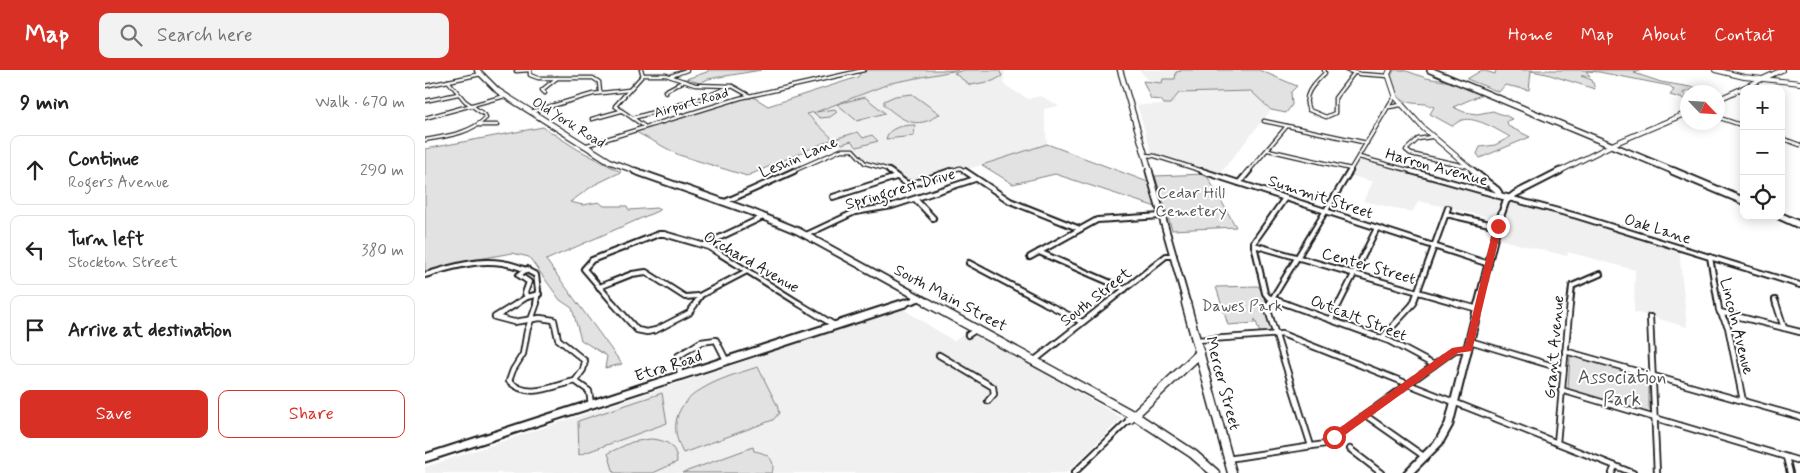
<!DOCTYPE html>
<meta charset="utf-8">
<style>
:root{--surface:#fff;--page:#f2f2f2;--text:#222;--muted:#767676;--line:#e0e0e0;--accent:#d93025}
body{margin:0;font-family:Mynerve,sans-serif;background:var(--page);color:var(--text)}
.controls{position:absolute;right:15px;top:15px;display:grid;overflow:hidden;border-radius:10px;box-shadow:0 2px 12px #0003}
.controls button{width:45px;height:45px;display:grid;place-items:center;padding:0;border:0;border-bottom:1px solid var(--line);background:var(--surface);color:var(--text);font:25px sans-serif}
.compass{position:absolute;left:1255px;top:15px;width:45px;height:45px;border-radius:50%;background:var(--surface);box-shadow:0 2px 12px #0003;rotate:115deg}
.stop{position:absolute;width:15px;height:15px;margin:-11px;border:4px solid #d93025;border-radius:50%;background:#fff}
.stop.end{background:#d93025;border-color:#fff;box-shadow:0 1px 5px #0008}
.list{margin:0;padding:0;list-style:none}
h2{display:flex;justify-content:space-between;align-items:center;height:65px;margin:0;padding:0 20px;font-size:21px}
h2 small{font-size:16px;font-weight:400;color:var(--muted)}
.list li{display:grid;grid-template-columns:32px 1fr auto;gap:15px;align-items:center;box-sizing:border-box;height:70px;margin:0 10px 10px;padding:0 10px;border:1px solid var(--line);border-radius:10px}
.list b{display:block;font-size:19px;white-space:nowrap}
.list p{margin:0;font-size:16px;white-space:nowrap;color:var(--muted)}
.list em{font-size:16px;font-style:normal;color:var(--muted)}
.actions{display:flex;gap:10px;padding:15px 20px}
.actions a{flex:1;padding:11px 0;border:1px solid var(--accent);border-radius:10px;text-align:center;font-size:18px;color:var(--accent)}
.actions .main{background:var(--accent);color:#fff}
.icon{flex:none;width:28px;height:28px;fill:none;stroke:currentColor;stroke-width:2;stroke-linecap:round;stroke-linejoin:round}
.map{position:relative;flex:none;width:1375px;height:403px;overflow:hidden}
header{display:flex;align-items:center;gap:30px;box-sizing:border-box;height:70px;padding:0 25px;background:var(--accent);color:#fff}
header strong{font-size:24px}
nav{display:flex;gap:28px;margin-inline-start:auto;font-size:18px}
.search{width:350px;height:45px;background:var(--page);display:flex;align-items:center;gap:12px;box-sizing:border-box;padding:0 18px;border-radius:10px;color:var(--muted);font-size:19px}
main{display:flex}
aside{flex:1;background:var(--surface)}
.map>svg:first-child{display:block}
.built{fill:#f0f0f0}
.green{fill:#e2e2e2;stroke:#7f7f7f}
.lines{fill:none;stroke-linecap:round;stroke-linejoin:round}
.street-far2-casing{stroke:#1c1c1c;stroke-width:5}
.street-far1-casing{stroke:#1c1c1c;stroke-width:8}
.street-casing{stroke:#1c1c1c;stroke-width:8}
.secondary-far2-casing{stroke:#1c1c1c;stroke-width:6}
.secondary-far1-casing{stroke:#1c1c1c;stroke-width:9}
.secondary-casing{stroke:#1c1c1c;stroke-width:11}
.primary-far2-casing{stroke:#1c1c1c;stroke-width:7}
.primary-far1-casing{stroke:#1c1c1c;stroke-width:9}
.primary-casing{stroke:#1c1c1c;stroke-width:11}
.highway-far1-casing{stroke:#1c1c1c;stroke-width:8}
.highway-casing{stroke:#1c1c1c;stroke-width:10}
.street-far2{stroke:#fff;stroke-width:2.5}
.street-far1{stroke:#fff;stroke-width:4}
.street{stroke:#fff;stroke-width:4.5}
.secondary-far2{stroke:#fff;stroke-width:4}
.secondary-far1{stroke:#fff;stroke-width:5}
.secondary{stroke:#fff;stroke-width:7}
.primary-far2{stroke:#fff;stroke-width:4.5}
.primary-far1{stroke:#fff;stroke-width:5.5}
.primary{stroke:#fff;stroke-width:8}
.highway-far1{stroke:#fff;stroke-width:5}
.highway{stroke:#fff;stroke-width:6}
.route{fill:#d93025}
.labels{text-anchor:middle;stroke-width:4;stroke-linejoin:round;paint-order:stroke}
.far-street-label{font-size:14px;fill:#1c1c1c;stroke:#fff}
.street-label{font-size:16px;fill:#1c1c1c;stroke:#fff}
.park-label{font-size:16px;fill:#575757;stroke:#fff}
.near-park-label{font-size:19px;fill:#575757;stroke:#fff}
</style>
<header>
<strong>Map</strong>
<div class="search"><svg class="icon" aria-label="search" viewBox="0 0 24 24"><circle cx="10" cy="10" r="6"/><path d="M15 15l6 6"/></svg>Search here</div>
<nav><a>Home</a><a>Map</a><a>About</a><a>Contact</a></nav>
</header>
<main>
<aside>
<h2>9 min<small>Walk · 670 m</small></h2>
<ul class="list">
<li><svg class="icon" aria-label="ahead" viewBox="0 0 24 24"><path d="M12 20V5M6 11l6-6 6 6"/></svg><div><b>Continue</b><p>Rogers Avenue</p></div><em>290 m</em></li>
<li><svg class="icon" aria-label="left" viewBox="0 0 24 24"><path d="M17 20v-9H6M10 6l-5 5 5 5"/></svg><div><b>Turn left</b><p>Stockton Street</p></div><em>380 m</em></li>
<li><svg class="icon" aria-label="arrive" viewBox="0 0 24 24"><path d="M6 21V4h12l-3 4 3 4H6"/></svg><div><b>Arrive at destination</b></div></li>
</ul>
<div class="actions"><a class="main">Save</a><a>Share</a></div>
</aside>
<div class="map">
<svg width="1375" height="403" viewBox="0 0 1375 403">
<rect width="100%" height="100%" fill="#fff"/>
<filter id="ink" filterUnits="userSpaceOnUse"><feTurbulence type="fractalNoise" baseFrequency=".02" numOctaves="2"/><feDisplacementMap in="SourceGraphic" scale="10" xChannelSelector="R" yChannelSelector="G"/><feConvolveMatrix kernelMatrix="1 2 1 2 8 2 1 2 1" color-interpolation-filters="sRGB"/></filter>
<g filter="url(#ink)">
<g class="built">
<polygon points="533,0 578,0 580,2 578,13 581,16 603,29 616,26 634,36 619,39 622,74 534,102 528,102 525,100 493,111 482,113 460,97 442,92 431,78 417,78 382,45 466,13"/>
<polygon points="714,0 755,0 757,1 751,9 737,13 724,11"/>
<polygon points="826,21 846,40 793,106 727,85 712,35 745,34 754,23"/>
<polygon points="934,89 1076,127 1077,129 1071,149 994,131 987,142 938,131 948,112 924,105"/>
<polygon points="1088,131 1115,136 1254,179 1262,257 1209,242 1210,200 1143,182 1142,186 1073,169 1081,140"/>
<polygon points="478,239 529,271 544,260 697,348 641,403 0,403 0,397"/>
</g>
<g class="green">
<polygon points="283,0 336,0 283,9 275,13 261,9 282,2"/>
<polygon points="443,0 533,0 466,13 391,42 410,39 412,42 405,47 395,48 389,43 390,42 382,44 408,69 322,106 254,85 209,61 327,26 343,36 433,7 435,4 431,3"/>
<polygon points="539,0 574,0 577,6 568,11 545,15 529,3"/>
<polygon points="755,0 834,0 872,16 866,22 867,35 861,43 846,40 826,21 754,23 745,34 739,34 736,30 726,29 718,11 737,13 738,9 750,9 751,2 756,1"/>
<path d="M969 0H979L1001 8 1026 12 1056 25 1028 37 1039 42 1052 44 1068 41C1074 44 1082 45 1087 49L1082 51 1083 56 1105 67 1055 88 1052 84 1055 77 1070 75 1085 67C1074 61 1051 46 1037 50 1034 51 1030 54 1027 56L1005 44 1009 37 1001 34 987 33 974 29 966 6Z"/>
<polygon points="1057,0 1070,4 1071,0 1218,0 1209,3 1236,12 1294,22 1267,20 1258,23 1262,27 1262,30 1245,25 1249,20 1245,16 1174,2 1161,1 1165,6 1156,6 1167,10 1170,19 1122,4 1106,1 1104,20 1080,15 1074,22 1042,9"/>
<path d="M487 24 515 44C510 45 509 48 505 50 485 58 473 46 459 35V31L470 26Z"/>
<polygon points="440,27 460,43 432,51 412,34"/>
<path d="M490 55 489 66 461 69C463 57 479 55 490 55Z"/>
<polygon points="118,57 152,79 196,102 169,115 145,132 158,135 174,132 179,136 202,136 204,140 231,138 235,140 121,190 197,294 180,298 182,286 156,270 147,238 135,230 104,187 87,183 48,190 0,203 0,79"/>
<polygon points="433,62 438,68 447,65 453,71 432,77 426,71 417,74 412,68"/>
<polygon points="622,74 723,112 731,137 630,104 588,114 557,95"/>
<polygon points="781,104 811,157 747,160 730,106"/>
<polygon points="833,216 843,229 839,237 847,262 835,263 830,249 830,253 803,255 791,217"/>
<polygon points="1147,285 1224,307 1224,337 1226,342 1224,344 1143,319 1145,287"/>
<path d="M333 297 352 335 354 343 348 350 258 383C229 328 293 309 333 297Z"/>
<polygon points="237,323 242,353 154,385 153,351"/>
<path d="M225 369C242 370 251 375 252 392L228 403H189L183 383 207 372Z"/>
<path d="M328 377 329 381C342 383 351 389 347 403H257Z"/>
</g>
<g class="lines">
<g class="street-far2-casing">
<g id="street-far2">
<polyline points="105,0 105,5 113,8 168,8 174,12 175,22"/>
<polyline points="216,0 218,5 190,36 219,56"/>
<path d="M899 0 900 3C890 13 876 25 884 40L901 47 910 43V28L929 3"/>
<polyline points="921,0 935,4 963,6"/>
<polyline points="91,1 105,0"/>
<polyline points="218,5 241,5 270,15 307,16 325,26"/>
<polyline points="246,6 262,0"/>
<polyline points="0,16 56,4"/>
<polyline points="120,23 117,20 132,8"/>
<polyline points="241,23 240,21 259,11"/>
<polyline points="0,31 33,24"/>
<polyline points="964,37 976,35"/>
<polyline points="106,42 168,24 204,20"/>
<polyline points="1292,47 1319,56"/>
<polyline points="0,48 80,26"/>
<polyline points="208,48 275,29 307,16"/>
<polyline points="167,49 196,41"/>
<polyline points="839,51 942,73"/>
<polyline points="53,55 72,55"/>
<polyline points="1006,67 993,69 981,80 986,84 1040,96"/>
<polyline points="1356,68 1375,75"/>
<path d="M0 70C22 66 44 64 61 48L60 45 40 31 23 11"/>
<polyline points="159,76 315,28 439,0"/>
<polyline points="843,80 926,99"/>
<polyline points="720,85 730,86 781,102"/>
<polyline points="934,87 990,102"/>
<polyline points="366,102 416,80 428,80 440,93 461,99 466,102"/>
<polyline points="522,102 535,98 542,102"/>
<polyline points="823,102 862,56"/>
<polyline points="924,102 970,25"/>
</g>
</g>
<g class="street-far1-casing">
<g id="street-far1">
<polyline points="464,101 482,114 491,113 525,101"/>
<polyline points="540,101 585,131 655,159"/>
<polyline points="777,101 1064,194"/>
<polyline points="986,101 1072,125"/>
<polyline points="814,113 824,101"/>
<polyline points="408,127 471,107"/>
<polyline points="1084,128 1152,146 1375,215"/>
<polyline points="490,129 508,148"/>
<polyline points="300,132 369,101"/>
<polyline points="1021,144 1073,156"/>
<polyline points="381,165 430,142 467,136 550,109"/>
<polyline points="279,175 338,147"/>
<polyline points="829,175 840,223 843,227 862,234"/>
<polyline points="829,175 1035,234"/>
<polyline points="829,175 829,172 860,128"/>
<polyline points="614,182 700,219"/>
<polyline points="605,187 672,150 737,146"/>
<polyline points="1285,187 1293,234"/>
<polyline points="544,193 622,234"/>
<polyline points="102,199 94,205 104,212 100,223 102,227"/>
<path d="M0 205C40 193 72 183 111 205L113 220 111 234"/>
<polyline points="174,217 207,204 221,202 260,227 273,226"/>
<polyline points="1350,230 1351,234"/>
<polyline points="91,234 102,227 114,224"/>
<polyline points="189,234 159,199 167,190 234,164 239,164 284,177 375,234"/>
<polyline points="270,234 276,225 322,201"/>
<polyline points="681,234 741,186 749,186"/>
<polyline points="844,234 925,101"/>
<polyline points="914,234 952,158"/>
<polyline points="988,234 1023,138"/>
<polyline points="1145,234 1147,216 1175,204"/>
</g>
</g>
<g class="street-casing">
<g id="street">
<polyline points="93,233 70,247 89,252 115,248 129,250 133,269 160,291 158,300 150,311"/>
<path d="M112 233 102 261 98 284 88 300 84 311C103 330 127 316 150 311L164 321 166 334"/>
<polyline points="188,233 212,260 222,262 231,260 264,243 271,233"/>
<polyline points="373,233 409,255"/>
<polyline points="620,233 657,252"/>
<polyline points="845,233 842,237 886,376"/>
<polyline points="859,233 964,271 1009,295"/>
<polyline points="1031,233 1053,239"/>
<polyline points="1293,233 1294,240 1303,257 1318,331"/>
<polyline points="1351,233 1359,258"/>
<polyline points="1295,242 1375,262"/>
<polyline points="1225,247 1232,403"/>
<polyline points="906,249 914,233"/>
<polyline points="543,265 552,259"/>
<polyline points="957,268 989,233"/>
<polyline points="772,270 857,264 1208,403"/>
<polyline points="1045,271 1138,299"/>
<polyline points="1140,281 1375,347"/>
<polyline points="514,285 568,317 569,324 563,331"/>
<polyline points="610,290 682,233"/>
<polyline points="255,305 253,286 276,272 291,270 301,290"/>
<polyline points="1136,320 1375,391"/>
<polyline points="940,345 1000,387"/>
<polyline points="1132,373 1145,233"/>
<polyline points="925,379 956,403"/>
<polyline points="1361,387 1365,403"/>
<polyline points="803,389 900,374 1030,280 1044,279"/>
<polyline points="649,403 705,349"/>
<polyline points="1187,403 1190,396"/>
</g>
</g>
<g class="secondary-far2-casing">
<g id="secondary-far2">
<polyline points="965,0 963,4 971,28 998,58 1050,102"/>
<polyline points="1290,0 1319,7 1375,13"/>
<polyline points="1292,30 1357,0"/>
<polyline points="1133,102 1191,73 1262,43"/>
</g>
</g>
<g class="secondary-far1-casing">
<g id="secondary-far1">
<polyline points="1048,101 1072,120 1074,123 1072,125 1084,128"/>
<polyline points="477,234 495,228"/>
<polyline points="1053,234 1073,154 1081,131 1090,124 1135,101"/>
</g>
</g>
<g class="secondary-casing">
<g id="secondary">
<polyline points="0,388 480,233"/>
<polyline points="983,403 1014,372 1024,354 1054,233"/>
</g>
</g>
<g class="primary-far2-casing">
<g id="primary-far2">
<polyline points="52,0 73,21 186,92 214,102"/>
<polyline points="695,0 725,102"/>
</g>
</g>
<g class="primary-far1-casing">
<g id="primary-far1">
<polyline points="210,101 324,141 373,161 506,234"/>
<polyline points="724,101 762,234"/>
</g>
</g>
<g class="primary-casing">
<g id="primary">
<polyline points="503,233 713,348 768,384 790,403"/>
<polyline points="761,233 807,403"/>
<polyline points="705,349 775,283"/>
</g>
</g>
<g class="highway-far1-casing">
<polyline id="highway-far1" points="1005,0 1251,102"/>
</g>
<g class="highway-casing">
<g id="highway">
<polyline points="1248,101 1319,131"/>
<polyline points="1355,146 1375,155"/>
</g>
</g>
<use href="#street-far2" class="street-far2"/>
<use href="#street-far1" class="street-far1"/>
<use href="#street" class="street"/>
<use href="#secondary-far2" class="secondary-far2"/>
<use href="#secondary-far1" class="secondary-far1"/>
<use href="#secondary" class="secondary"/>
<use href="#primary-far2" class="primary-far2"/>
<use href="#primary-far1" class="primary-far1"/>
<use href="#primary" class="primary"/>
<use href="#highway-far1" class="highway-far1"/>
<use href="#highway" class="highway"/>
</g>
</g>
<polygon class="route" points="1073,154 1077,156 1047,281 1033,283 913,370 906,370 904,367 906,364 1027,278 1040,276 1069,156"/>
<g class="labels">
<g class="far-street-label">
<text transform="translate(266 32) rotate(-16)" y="5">Airport Road</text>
<text transform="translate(144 52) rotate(32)" y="5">Old York Road</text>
</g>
<g class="street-label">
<text transform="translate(373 86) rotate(-23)" y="6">Leshin Lane</text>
<text transform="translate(1012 96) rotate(15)" y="6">Harron Avenue</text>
<text transform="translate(475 118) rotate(-16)" y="6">Springcrest Drive</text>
<text transform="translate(896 126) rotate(18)" y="6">Summit Street</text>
<text transform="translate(1233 158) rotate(17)" y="6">Oak Lane</text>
<text transform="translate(327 191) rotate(30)" y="6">Orchard Avenue</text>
<text transform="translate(944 195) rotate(16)" y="6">Center Street</text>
<text transform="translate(670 226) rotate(-38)" y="6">South Street</text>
<text transform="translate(526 227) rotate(28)" y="6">South Main Street</text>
<text transform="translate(934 247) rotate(21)" y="6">Outcalt Street</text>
<text transform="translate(1313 256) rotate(76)" y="6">Lincoln Avenue</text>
<text transform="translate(1128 277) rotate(-85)" y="6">Grant Avenue</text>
<text transform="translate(243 295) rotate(-18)" y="6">Etra Road</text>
<text transform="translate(799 313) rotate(75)" y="6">Mercer Street</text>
</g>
<g class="park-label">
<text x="766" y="128">Cedar Hill<tspan x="766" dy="18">Cemetery</tspan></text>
<text x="817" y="241">Dawes Park</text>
</g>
<g class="near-park-label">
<text x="1197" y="313">Association<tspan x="1197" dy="22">Park</tspan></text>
</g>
</g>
</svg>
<div class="controls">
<button>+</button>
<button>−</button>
<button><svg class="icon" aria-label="locate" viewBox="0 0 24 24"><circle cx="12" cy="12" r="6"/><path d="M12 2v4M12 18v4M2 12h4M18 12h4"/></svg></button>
</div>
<svg class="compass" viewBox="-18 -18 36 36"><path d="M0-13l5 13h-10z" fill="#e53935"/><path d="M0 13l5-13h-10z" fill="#767676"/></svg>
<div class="stop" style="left:909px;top:367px"></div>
<div class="stop end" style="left:1073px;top:156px"></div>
</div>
</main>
